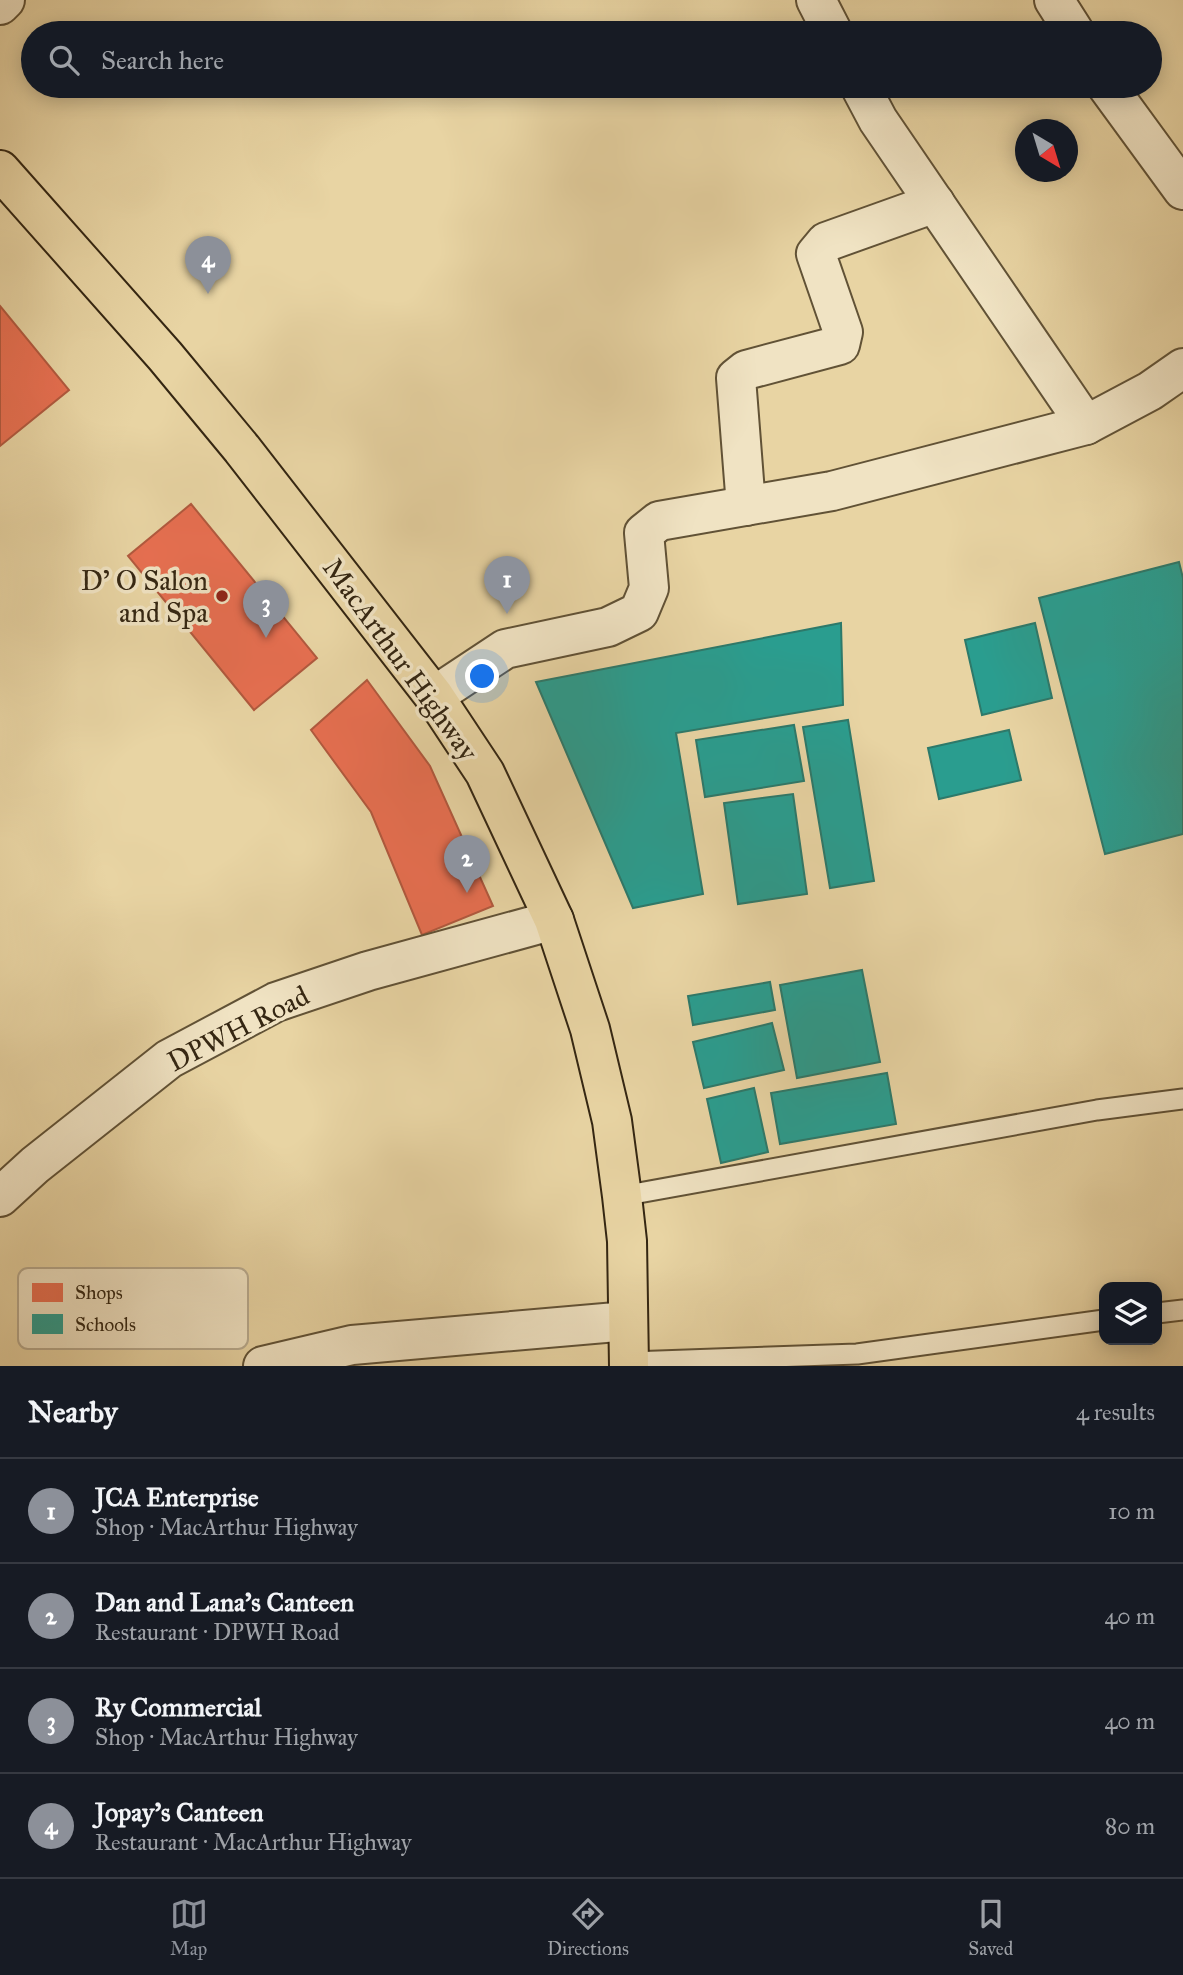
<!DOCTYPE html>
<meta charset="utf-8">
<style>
:root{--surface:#171b24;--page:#242831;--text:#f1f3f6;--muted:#9ea1a6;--line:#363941;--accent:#8c9099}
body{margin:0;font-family:"IM FELL Great Primer",serif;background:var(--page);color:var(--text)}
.controls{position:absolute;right:21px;bottom:21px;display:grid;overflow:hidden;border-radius:14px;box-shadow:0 4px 18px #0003}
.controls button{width:63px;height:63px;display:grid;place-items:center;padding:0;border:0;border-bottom:2px solid var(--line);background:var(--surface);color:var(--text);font:35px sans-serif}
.compass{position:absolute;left:1015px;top:119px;width:63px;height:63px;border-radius:50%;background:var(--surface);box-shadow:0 4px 18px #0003;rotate:142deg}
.you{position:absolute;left:483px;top:677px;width:24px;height:24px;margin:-18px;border:5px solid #fff;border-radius:50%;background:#1a73e8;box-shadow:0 0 0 10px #1a73e833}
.badge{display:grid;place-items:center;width:46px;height:46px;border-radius:50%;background:var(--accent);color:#fff;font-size:23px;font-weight:700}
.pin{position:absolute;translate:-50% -58px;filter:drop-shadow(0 2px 4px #0008)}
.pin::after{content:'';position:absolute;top:37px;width:24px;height:21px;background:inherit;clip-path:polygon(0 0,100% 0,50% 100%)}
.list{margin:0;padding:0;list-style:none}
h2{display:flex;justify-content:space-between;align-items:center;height:91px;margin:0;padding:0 28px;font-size:30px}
h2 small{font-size:23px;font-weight:400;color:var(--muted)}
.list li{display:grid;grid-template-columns:46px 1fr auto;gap:21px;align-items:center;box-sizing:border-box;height:105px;padding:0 28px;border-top:2px solid var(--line)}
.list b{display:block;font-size:26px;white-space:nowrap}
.list p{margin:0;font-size:23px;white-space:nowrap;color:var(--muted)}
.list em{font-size:23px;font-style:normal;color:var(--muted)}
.icon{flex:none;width:38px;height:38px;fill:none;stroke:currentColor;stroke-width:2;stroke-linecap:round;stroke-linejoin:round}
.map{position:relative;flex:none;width:1183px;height:1366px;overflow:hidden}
.search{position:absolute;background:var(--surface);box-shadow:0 4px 18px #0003;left:21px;right:21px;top:21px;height:77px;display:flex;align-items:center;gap:18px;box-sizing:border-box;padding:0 24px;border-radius:38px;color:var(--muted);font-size:26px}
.sheet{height:511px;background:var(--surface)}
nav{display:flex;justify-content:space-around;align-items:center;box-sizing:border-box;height:98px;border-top:2px solid var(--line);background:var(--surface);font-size:19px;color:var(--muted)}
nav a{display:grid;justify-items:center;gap:4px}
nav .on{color:var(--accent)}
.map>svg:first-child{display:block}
.shops{fill:#e76f51;stroke:#b1593e;stroke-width:2}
.schools{fill:#2a9d8f;stroke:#2d796a;stroke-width:2}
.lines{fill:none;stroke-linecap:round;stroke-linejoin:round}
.lane-casing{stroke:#615236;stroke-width:23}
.street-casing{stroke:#615236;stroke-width:42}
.primary-casing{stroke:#342612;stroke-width:42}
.lane{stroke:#f0e3c3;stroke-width:19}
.street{stroke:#f0e3c3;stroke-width:38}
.primary{stroke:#e8d4a3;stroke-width:38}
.poi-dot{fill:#8f2418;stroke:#f0e3c3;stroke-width:2.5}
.labels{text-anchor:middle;stroke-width:7;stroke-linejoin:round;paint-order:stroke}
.poi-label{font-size:28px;fill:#342612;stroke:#f0e3c3;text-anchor:end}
.street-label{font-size:28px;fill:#342612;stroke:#f0e3c3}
.key{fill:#f0e3c3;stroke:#b8aa8e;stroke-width:2}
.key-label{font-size:19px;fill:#342612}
</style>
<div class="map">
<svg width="1183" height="1366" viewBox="0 0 1183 1366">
<rect width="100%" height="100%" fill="#e8d4a3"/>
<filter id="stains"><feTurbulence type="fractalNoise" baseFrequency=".00286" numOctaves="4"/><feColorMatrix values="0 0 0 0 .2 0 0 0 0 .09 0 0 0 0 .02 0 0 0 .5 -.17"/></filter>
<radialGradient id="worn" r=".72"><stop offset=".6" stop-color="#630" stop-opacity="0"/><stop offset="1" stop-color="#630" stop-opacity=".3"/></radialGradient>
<g class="shops">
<polygon points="0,306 69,390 0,446"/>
<polygon points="191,504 317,658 254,710 128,556"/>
<polygon points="367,680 430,766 493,906 422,935 371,812 311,730"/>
</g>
<g class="schools">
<polygon points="1179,562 1183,578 1183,834 1105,854 1039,598"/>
<polygon points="841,623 843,705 676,733 703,894 633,908 536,682"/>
<polygon points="1035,623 1052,698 982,715 965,640"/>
<polygon points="848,720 874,881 830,888 803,727"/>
<polygon points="794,725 804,781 705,797 696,740"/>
<polygon points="1009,730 1021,780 939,799 928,748"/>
<polygon points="793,794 807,894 738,904 724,803"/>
<polygon points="862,970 880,1062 797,1078 780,985"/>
<polygon points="770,982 775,1010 693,1025 688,996"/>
<polygon points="772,1023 784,1070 704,1088 693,1042"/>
<polygon points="887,1073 896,1124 780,1144 771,1093"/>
<polygon points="754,1088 768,1152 721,1163 707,1099"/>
</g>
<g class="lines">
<g class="lane-casing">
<g id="lane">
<polyline points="622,1196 1097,1110 1183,1099"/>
<polyline points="1157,1313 1183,1310"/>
<polyline points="630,1362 857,1354 1104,1320"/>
</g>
</g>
<g class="street-casing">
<g id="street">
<polyline points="816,0 833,33"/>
<polyline points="1054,0 1075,33"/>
<polyline points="0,5 5,0"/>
<polyline points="1107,86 1183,190"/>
<polyline points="1086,425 1150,391 1183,368"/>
<polyline points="746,506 736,378 746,370 840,345 843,332 816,254 826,242 935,203"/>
<polyline points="434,696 505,649 608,627 639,612 649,588 644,533 659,521 832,491 1086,425 878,120 860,86"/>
<polyline points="0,1197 35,1165 169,1059 276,1002 368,971 554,920"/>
<polyline points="263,1366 352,1345 628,1321"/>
</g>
</g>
<g class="primary-casing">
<polyline id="primary" points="0,170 165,356 242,449 434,696 485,773 554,920 590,1029 612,1121 622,1196 627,1241 629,1366"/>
</g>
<use href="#lane" class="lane"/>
<use href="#street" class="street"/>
<use href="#primary" class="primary"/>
</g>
<circle class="poi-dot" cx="222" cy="596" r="7"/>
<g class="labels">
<g class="poi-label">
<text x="208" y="590">D' O Salon<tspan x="208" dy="32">and Spa</tspan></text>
</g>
<g class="street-label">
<text transform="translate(401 659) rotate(54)" y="10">MacArthur Highway</text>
<text transform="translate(238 1028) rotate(-27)" y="10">DPWH Road</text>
</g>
</g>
<rect x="18" y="1268" width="230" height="81" rx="10" class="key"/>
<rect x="32" y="1283" width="31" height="19" fill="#e76f51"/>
<rect x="32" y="1314" width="31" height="20" fill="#2a9d8f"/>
<g class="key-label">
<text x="75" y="1299">Shops</text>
<text x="75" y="1331">Schools</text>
</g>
<rect width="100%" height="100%" filter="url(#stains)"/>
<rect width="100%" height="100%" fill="url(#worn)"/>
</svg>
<div class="controls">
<button><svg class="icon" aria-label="layers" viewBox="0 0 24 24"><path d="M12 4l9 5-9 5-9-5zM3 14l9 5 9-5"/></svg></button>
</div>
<svg class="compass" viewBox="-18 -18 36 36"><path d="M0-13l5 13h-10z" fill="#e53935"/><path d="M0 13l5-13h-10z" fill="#9ea1a6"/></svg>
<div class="you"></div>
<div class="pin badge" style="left:507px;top:614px">1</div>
<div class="pin badge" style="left:467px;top:893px">2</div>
<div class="pin badge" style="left:266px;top:638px">3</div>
<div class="pin badge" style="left:208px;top:294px">4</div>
<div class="search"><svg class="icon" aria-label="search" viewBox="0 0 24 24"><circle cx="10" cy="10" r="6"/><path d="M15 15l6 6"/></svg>Search here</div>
</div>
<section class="sheet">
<h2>Nearby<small>4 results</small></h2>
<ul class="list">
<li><span class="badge">1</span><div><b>JCA Enterprise</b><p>Shop · MacArthur Highway</p></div><em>10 m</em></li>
<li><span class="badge">2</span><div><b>Dan and Lana's Canteen</b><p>Restaurant · DPWH Road</p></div><em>40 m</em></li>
<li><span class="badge">3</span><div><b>Ry Commercial</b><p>Shop · MacArthur Highway</p></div><em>40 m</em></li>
<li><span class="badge">4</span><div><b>Jopay's Canteen</b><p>Restaurant · MacArthur Highway</p></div><em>80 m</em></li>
</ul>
</section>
<nav>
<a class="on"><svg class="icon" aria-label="map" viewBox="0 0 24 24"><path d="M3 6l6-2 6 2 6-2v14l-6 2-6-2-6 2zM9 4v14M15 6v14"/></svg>Map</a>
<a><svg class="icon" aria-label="directions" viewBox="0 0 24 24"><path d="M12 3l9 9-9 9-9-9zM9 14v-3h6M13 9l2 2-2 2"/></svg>Directions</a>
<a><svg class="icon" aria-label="saved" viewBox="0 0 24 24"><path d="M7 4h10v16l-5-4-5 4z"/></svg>Saved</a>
</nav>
